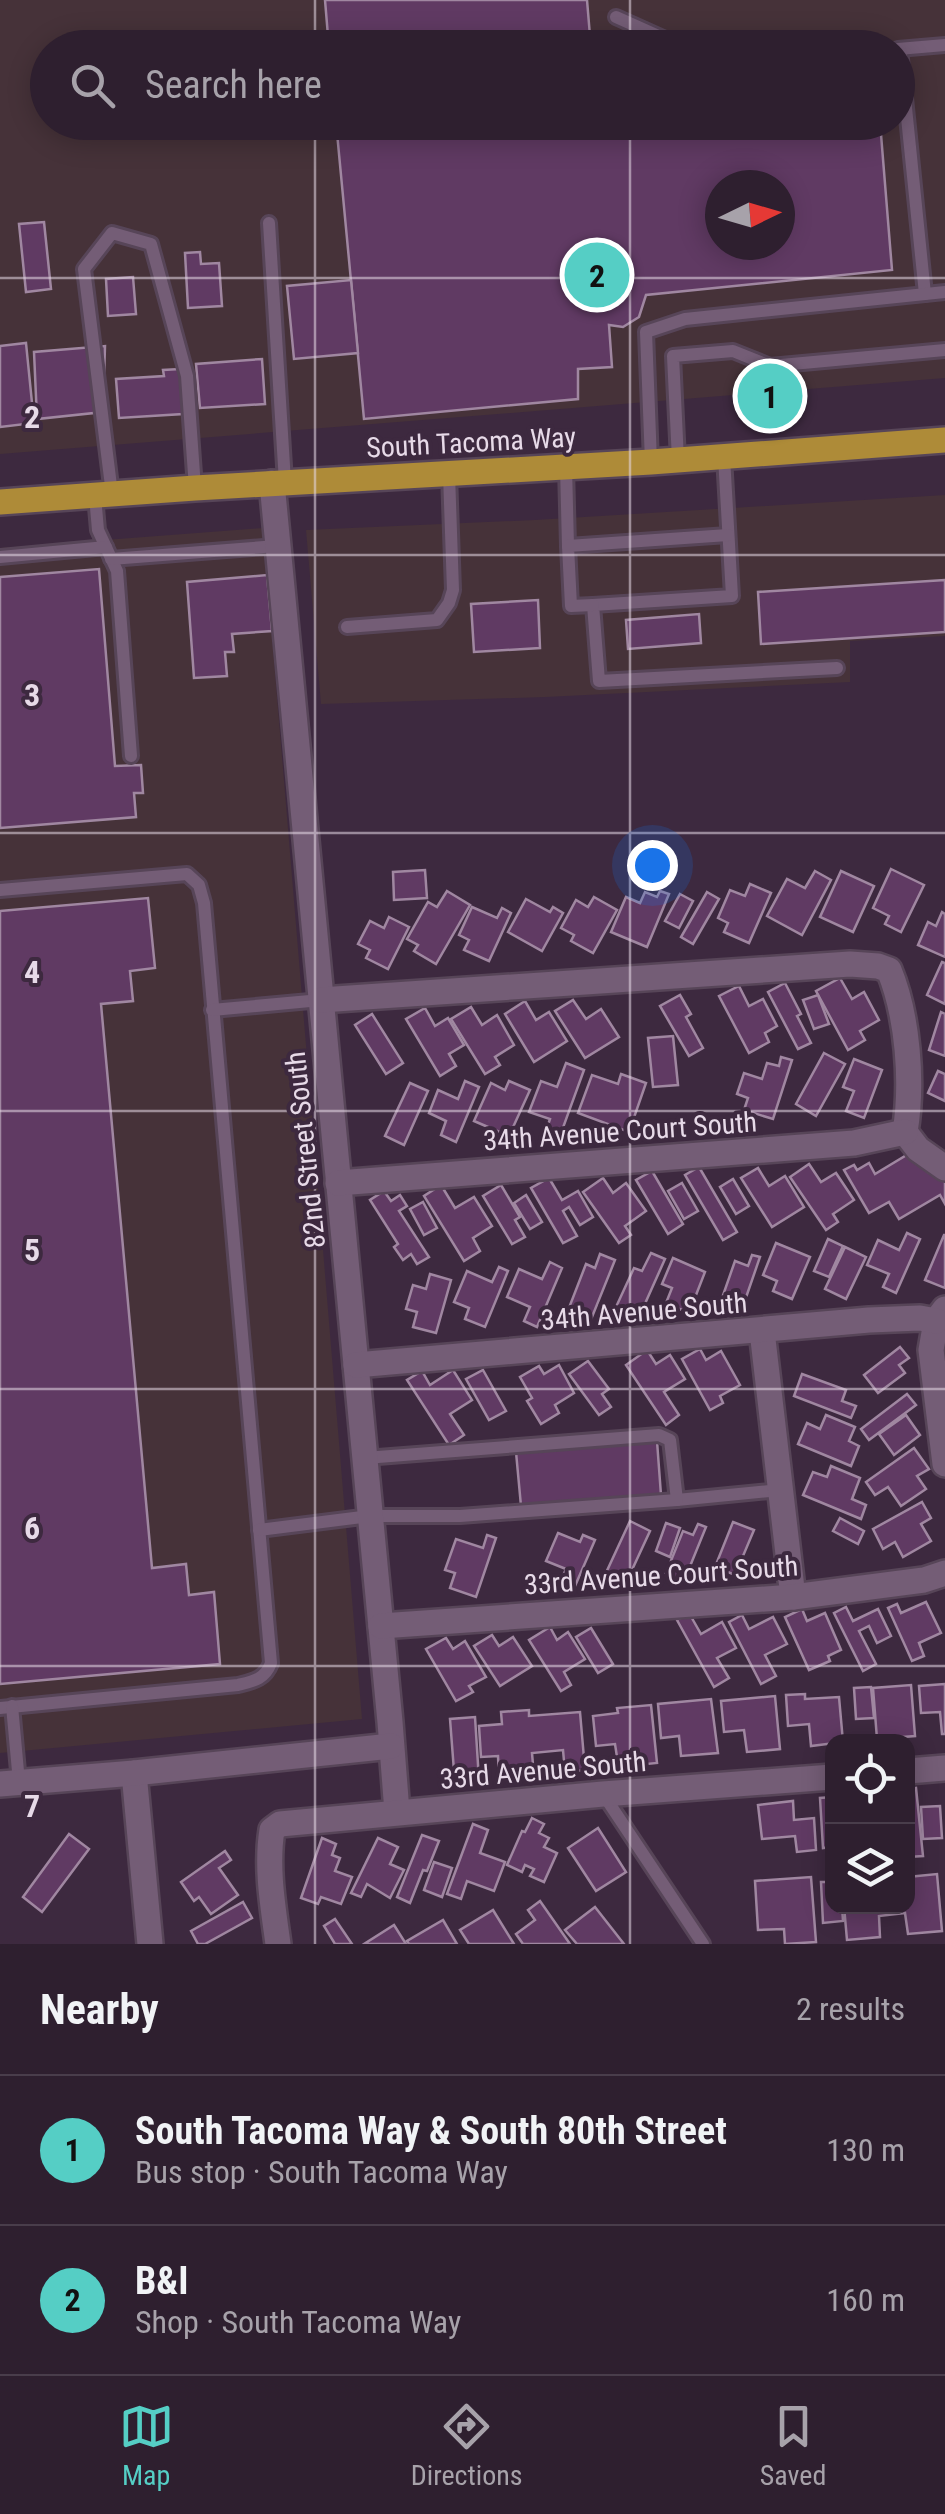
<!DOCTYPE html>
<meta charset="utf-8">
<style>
:root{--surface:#2e1f2f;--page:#3a2c3b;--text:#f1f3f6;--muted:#a7a2aa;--line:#493d4b;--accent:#55cec5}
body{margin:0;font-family:"Roboto Condensed",sans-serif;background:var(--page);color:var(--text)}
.controls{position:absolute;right:30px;bottom:30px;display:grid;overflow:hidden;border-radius:20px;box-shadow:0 5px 25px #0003}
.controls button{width:90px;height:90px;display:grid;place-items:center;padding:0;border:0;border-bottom:2px solid var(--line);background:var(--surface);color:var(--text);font:50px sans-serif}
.compass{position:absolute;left:705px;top:170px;width:90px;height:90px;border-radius:50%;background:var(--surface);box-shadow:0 5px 25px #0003;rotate:85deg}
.you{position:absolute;left:652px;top:865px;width:35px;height:35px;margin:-25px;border:8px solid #fff;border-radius:50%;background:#1a73e8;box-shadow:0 0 0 15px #1a73e833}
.badge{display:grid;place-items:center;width:65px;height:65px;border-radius:50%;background:var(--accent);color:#111;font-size:32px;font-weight:700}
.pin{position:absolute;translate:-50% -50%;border:5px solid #fff;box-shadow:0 2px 10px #0006}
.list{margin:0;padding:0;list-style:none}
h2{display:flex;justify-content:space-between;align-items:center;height:130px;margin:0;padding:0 40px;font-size:42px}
h2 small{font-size:32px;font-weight:400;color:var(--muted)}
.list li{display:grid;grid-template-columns:65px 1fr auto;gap:30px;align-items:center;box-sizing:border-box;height:150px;padding:0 40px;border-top:2px solid var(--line)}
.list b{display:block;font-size:38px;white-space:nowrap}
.list p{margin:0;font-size:32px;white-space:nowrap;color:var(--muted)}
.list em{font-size:32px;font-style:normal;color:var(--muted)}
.icon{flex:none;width:55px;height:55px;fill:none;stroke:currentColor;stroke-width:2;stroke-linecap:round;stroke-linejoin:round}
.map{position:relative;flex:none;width:945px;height:1944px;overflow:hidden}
.search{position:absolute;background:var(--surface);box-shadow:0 5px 25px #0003;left:30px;right:30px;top:30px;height:110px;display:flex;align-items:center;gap:25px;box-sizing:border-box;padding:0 35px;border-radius:55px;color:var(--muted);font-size:38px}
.sheet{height:430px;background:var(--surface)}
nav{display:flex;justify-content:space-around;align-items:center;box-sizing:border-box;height:140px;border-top:2px solid var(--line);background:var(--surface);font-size:28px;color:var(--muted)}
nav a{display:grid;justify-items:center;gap:5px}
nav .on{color:var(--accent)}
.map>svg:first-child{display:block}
.commercial{fill:#463239;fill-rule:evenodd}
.building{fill:#603a63;stroke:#a087a1;stroke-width:2.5;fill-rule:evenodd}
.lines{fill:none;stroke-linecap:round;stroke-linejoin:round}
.service-casing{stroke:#574558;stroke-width:18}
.minor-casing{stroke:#574558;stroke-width:30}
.primary-casing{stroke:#574558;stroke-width:30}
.service{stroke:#745d76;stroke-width:12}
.minor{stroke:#745d76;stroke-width:25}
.primary{stroke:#ae8b38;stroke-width:25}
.grid{fill:none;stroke:#e7dae8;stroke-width:2.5;stroke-opacity:0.55}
.labels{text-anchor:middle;stroke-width:8;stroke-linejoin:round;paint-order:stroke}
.street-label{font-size:28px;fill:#e7dae8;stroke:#3d293f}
.grid-label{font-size:32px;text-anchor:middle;font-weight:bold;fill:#e7dae8;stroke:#3d293f;stroke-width:8;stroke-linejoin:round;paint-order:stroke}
</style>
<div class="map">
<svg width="945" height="1944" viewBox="0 0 945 1944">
<rect width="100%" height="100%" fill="#3d293f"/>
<g class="commercial">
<path d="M0 0H945V378L0 454ZM48 48H898V122H48ZM720 185H780V245H720Z"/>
<polygon points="945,495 945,636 850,641 850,682 545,697 321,704 306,530 535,520"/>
<polygon points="263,528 362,1719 0,1753 0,548"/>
</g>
<g class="building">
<polygon points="325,0 587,0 591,48 329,48"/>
<path d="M336 122H880L892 270 646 295 639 317 623 327 609 325 612 367 578 369V399L364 419ZM720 185H780V245H720Z"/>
<polygon points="44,222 51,289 26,292 19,224"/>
<polygon points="200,252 201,264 219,263 222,306 188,308 185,253"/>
<polygon points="133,277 136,314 108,316 106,279"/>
<polygon points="351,280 358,353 294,359 287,286"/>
<polygon points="26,343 34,423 0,427 0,346"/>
<polygon points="105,346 103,412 37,419 34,352"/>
<polygon points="262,359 265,404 200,408 196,364"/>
<polygon points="180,369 183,414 119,418 116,379 164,376 163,370"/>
<polygon points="99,569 115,766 141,765 143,793 134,793 136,817 0,828 0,577"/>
<polygon points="267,575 272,631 232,634 234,652 225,652 227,676 194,678 187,582"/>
<polygon points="945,580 945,632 761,644 758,592"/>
<polygon points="538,600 540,648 474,652 471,604"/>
<polygon points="699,614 701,643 628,649 626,620"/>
<polygon points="891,869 924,885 901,932 885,924 889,916 873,908"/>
<polygon points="425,870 427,898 394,900 393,872"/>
<polygon points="815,871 831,880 802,935 767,916 787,879 805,888"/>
<polygon points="841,871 874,886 853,932 820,917"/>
<polygon points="750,884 771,893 749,943 724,932 728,923 718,918 730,890 745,896"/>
<polygon points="447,891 470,905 436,964 414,951 418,945 407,939 428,902 437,907"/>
<polygon points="660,891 669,894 647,947 611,932 626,897 640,903 645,892 657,897"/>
<polygon points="707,892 719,899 693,944 681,937"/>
<polygon points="680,894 693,901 679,928 665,921"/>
<polygon points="594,897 617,910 593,953 571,941 574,935 561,928 576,900 588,907"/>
<polygon points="148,898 155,968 130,971 133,1001 101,1004 152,1568 186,1564 189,1595 214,1592 220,1664 0,1684 0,911"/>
<polygon points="526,899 550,912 553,907 563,913 542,951 508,932"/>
<polygon points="472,907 497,918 502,908 511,913 489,961 464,950 469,940 459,935"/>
<polygon points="942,912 945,914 945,957 918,945 928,922 936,926"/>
<polygon points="389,917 409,927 388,969 366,958 370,950 358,944 370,921 384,928"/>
<polygon points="942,962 945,963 945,1004 927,995"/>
<polygon points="840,978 852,999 864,992 879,1020 860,1031 865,1040 848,1050 816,991"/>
<polygon points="785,983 801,1014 797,1016 811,1043 798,1049 768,992"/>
<polygon points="739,986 749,1006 763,999 777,1026 765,1033 769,1042 749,1053 719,996"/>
<polygon points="680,995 691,1014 686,1017 703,1048 689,1056 660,1006"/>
<polygon points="818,995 829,1024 814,1029 803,1000"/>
<polygon points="573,1000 586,1019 601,1009 619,1037 585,1058 555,1011"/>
<polygon points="525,1001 536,1020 549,1012 567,1041 534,1062 505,1014"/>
<polygon points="471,1007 482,1025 497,1015 514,1045 495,1057 500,1065 485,1074 451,1019"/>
<polygon points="425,1008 435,1026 448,1018 464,1045 449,1054 456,1066 440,1076 406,1019"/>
<polygon points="941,1012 945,1014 945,1056 929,1050"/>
<polygon points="372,1014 403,1063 386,1074 355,1025"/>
<polygon points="673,1036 678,1085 653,1087 648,1038"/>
<polygon points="824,1053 845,1064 816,1116 796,1104"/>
<polygon points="781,1057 792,1060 773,1119 744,1110 748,1098 737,1094 744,1073 762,1079 767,1063 779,1066"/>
<polygon points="854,1059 882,1070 864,1118 846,1111 854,1091 843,1087"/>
<polygon points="566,1063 584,1070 560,1136 546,1131 550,1119 529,1112 541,1081 557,1087"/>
<polygon points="938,1071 945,1074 945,1101 928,1093"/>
<polygon points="621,1074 646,1083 629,1132 578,1113 592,1075 618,1084"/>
<polygon points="465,1081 479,1087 456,1142 441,1135 446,1121 429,1113 438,1090 458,1099"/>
<polygon points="509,1081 530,1090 509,1136 474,1121 491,1083 505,1090"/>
<polygon points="410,1083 428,1091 404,1145 385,1136"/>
<polygon points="915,1150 928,1172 940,1165 945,1173 945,1204 940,1195 899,1219 889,1202 869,1213 844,1170 854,1165 857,1170 869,1163 875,1174"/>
<polygon points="809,1164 821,1182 836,1173 854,1200 833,1214 838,1222 826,1230 790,1177"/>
<polygon points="699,1167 737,1232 723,1240 685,1175"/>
<polygon points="758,1168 769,1186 785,1176 804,1207 772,1227 741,1178"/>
<polygon points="652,1171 683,1224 668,1234 636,1180"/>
<polygon points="549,1178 562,1200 578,1191 593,1217 580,1225 569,1207 563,1211 577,1236 563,1243 531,1188"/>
<polygon points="603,1178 613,1193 626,1183 646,1211 625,1226 631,1235 619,1243 583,1192"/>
<polygon points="733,1179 749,1206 736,1214 720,1187"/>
<polygon points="682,1183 698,1211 684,1219 668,1191"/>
<polygon points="441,1185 455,1208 474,1197 492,1226 473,1238 480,1251 464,1261 424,1196"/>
<polygon points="501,1185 520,1217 515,1220 525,1237 512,1244 483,1196"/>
<polygon points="384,1191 391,1201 400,1195 407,1206 399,1211 429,1257 417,1264 411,1254 403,1260 394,1247 398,1244 370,1200"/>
<polygon points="526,1195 542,1222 530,1229 514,1203"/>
<polygon points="423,1202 437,1228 424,1235 410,1209"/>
<polygon points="907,1233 920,1239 896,1293 883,1287 889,1274 867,1265 878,1240 899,1250"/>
<polygon points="944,1235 945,1235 945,1288 925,1280"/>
<polygon points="828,1239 843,1246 829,1277 814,1271"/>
<polygon points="776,1243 810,1257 792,1299 773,1291 777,1281 763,1275"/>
<polygon points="845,1247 866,1257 846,1299 825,1289"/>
<polygon points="651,1253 665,1259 639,1317 616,1307 634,1268 642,1271"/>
<polygon points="600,1254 615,1260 590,1322 567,1313 586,1264 595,1268"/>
<polygon points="752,1255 760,1257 742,1309 721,1301 735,1261 748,1266"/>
<polygon points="673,1258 705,1272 689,1313 666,1303 672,1288 662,1284"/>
<polygon points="550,1262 562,1268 537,1327 524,1321 530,1307 507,1297 519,1269 542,1279"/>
<polygon points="499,1267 508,1271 485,1327 465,1319 469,1308 454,1302 467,1271 492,1282"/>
<polygon points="430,1274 451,1280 436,1333 413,1327 417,1312 406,1309 413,1285 426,1289"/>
<polygon points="900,1347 909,1358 899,1365 905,1373 878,1393 864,1375"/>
<polygon points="700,1349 706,1360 721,1351 740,1385 720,1396 723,1403 710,1410 682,1359"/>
<polygon points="647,1350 656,1364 670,1355 685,1379 664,1392 679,1415 666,1425 626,1365"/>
<polygon points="588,1361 609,1389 602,1394 611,1407 599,1415 569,1374"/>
<polygon points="559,1365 574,1393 555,1405 559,1413 541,1424 527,1401 532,1398 520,1377 539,1366 544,1374"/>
<polygon points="453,1370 472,1400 450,1414 464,1435 449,1445 407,1380 422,1371 430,1385"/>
<polygon points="483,1370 506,1411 489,1420 466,1379"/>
<polygon points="802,1374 846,1390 842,1401 856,1406 851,1418 794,1396"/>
<polygon points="907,1394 916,1405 869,1440 861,1429"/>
<polygon points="826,1415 855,1427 849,1441 859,1446 851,1466 798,1444 807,1423 820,1429"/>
<polygon points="906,1415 920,1435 894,1455 879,1434"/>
<polygon points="657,1441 661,1495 521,1506 516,1452"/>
<polygon points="914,1448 929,1469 917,1476 926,1489 901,1506 888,1487 875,1495 866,1482"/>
<polygon points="831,1466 860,1478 852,1499 866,1505 861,1519 803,1495 813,1472 827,1477"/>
<polygon points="922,1502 931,1518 921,1524 931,1541 903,1557 895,1542 883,1549 873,1529"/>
<polygon points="840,1518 864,1531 858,1544 833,1531"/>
<polygon points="630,1521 650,1531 625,1585 605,1575"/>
<polygon points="733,1522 754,1530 735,1575 715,1567"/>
<polygon points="666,1523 680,1528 670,1557 656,1551"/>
<polygon points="698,1524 706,1527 684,1581 666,1573 683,1531 693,1535"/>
<polygon points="558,1533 580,1542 583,1535 595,1540 575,1586 561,1580 566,1569 546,1561"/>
<polygon points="487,1535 496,1538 476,1597 450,1588 455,1573 445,1570 456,1539 483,1548"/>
<polygon points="926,1602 941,1633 919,1643 924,1656 912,1661 888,1608 897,1604 901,1613"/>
<polygon points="846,1607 853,1621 878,1609 891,1636 877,1643 869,1626 859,1631 876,1664 863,1671 834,1613"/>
<polygon points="802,1609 807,1621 825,1613 841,1650 828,1656 830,1661 809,1670 785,1617"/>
<polygon points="689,1613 701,1634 722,1622 736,1648 717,1658 729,1678 714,1687 677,1620"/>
<polygon points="742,1615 749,1629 773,1617 787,1644 765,1655 776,1676 761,1684 729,1622"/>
<polygon points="550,1627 557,1640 568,1632 585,1659 564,1672 571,1685 561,1691 529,1640"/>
<polygon points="591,1628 613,1664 598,1673 576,1637"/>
<polygon points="492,1635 499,1646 513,1637 532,1666 500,1686 474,1646"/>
<polygon points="446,1638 453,1649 465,1641 486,1677 469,1686 473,1692 456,1701 426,1649"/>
<polygon points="945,1684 945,1734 942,1734 940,1712 921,1713 919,1686"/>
<polygon points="911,1685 915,1736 877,1739 873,1688"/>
<polygon points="871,1687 874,1718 856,1719 854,1688"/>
<polygon points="805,1694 805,1699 839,1697 843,1742 811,1746 809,1724 788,1726 786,1695"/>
<polygon points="775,1696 780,1749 747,1752 744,1730 724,1732 721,1701"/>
<polygon points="711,1699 718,1753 681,1756 679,1736 661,1738 658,1704"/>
<polygon points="651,1705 657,1763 627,1766 626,1756 617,1757 615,1744 596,1746 593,1716 618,1713 617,1708"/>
<polygon points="529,1710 529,1716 580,1712 585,1770 565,1772 563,1750 532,1753 534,1776 499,1778 498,1756 481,1757 479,1726 502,1724 501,1712"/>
<polygon points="475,1717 479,1780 464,1780 463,1771 454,1771 450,1719"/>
<polygon points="916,1788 923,1856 908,1857 908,1789"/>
<polygon points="832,1797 832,1847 823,1848 820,1798"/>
<polygon points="793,1801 794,1820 814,1818 816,1850 797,1852 795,1836 762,1839 758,1805"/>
<polygon points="940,1806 942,1838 923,1839 921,1807"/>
<polygon points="532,1818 544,1824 539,1833 549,1838 544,1847 557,1853 544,1882 530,1876 534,1869 525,1865 522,1872 507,1865 522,1831 525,1832"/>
<polygon points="473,1824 488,1830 480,1853 505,1862 494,1891 467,1881 461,1899 447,1894"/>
<polygon points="598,1828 626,1872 596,1891 568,1848"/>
<polygon points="69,1834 89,1849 42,1912 23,1897"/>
<polygon points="422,1835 439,1841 427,1871 423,1870 410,1903 397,1897"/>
<polygon points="322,1838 336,1844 332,1855 340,1858 335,1871 352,1877 341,1904 321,1897 318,1904 301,1898"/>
<polygon points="378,1838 398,1847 390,1864 404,1870 390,1898 367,1884 361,1897 351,1893"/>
<polygon points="225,1851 231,1860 219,1868 238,1895 211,1914 199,1897 194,1901 181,1882"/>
<polygon points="434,1862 452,1868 442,1897 424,1890"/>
<polygon points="937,1874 942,1931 908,1934 905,1913 879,1916 880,1937 847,1940 844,1906 908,1906 908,1877"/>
<polygon points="811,1877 816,1942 785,1944 784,1929 758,1930 755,1881"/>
<polygon points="821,1882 832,1882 832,1906 842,1906 843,1921 823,1923"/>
<polygon points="540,1901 570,1944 523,1944 516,1934 535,1920 528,1910"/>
<polygon points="243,1902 252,1918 205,1944 198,1944 191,1931"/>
<polygon points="595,1907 624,1944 577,1944 565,1930"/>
<polygon points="493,1910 514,1944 469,1944 460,1930"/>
<polygon points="335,1919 352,1944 335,1944 324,1926"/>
<polygon points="443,1920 457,1944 409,1944 407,1941"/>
<polygon points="394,1925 406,1944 364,1944"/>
</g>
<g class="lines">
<g class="service-casing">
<g id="service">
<polyline points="616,17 685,48"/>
<polyline points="898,49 945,45"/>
<polyline points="900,49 925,294"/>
<polyline points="269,223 285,482"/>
<polyline points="724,457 732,596 593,605 599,681 837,668"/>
<polyline points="678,460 673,356 733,351 770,366 945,350"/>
<polyline points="651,462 646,332 685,319 945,292"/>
<polyline points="566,467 568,546"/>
<polyline points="112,494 84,269 112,233 151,244 187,376 195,488"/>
<polyline points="95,496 98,530 117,571 131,756"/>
<polyline points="0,557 106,547"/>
<polyline points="111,559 277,546"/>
<polyline points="593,605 571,606 568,546 728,535"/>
<polyline points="347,627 437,620 449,603 453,590 449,474"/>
<path d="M0 890 187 874 199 885 204 903 271 1663C265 1679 254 1681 238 1685L0 1708"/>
<polyline points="212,1010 321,1000"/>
<polyline points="677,1500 780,1490"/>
<polyline points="259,1530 370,1516 460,1516 677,1500 670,1440 659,1435 365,1458"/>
<polyline points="12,1706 19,1782"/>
<polyline points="603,1794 703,1944"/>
</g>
</g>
<g class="minor-casing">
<g id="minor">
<polyline points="272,483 390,1722 397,1812"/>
<path d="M321 1000 850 964 878 966 889 970C908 1016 913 1083 905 1132L918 1149 945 1168"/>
<polyline points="338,1183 854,1143 905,1132"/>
<polyline points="945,1309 936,1321 931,1350 945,1464"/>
<polyline points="762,1331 793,1597"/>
<polyline points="356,1365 869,1320 920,1318 936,1321"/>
<polyline points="381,1626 793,1597 924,1580 945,1573"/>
<polyline points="908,1771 945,1768"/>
<polyline points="134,1773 150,1944"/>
<polyline points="0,1784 134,1773 391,1746"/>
<path d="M278 1944C273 1907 266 1867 272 1830L280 1824 603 1794 832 1777"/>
</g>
</g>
<g class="primary-casing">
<polyline id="primary" points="0,502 195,488 651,462 945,440"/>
</g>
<use href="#service" class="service"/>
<use href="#minor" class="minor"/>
<use href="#primary" class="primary"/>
</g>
<path class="grid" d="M315 0V48M630 0V48M315 122V1944M630 122V1944M0 278H945M0 555H945M0 833H945M0 1111H945M0 1389H945M0 1666H945"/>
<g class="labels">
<g class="street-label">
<text transform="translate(471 442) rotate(-3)" y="10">South Tacoma Way</text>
<text transform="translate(620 1131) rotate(-4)" y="10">34th Avenue Court South</text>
<text transform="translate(305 1150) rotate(-96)" y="10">82nd Street South</text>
<text transform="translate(644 1311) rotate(-5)" y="10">34th Avenue South</text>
<text transform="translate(661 1575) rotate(-4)" y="10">33rd Avenue Court South</text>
<text transform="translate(543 1770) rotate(-5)" y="10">33rd Avenue South</text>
</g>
</g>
<g class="grid-label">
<text x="32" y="428">2</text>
<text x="32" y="706">3</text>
<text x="32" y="983">4</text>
<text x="32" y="1261">5</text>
<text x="32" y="1539">6</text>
<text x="32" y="1817">7</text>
</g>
</svg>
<div class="controls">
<button><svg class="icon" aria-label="locate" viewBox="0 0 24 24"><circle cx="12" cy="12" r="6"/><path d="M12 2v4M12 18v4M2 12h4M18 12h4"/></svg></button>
<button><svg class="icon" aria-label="layers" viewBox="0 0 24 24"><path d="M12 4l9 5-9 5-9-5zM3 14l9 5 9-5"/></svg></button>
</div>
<svg class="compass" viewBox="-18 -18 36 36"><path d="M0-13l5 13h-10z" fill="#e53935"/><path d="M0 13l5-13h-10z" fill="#a7a2aa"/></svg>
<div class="you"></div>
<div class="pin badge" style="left:770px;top:396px">1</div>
<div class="pin badge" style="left:597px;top:275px">2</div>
<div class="search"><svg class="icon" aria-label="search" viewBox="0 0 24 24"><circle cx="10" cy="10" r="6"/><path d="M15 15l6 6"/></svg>Search here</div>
</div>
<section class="sheet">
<h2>Nearby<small>2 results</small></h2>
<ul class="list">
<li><span class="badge">1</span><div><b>South Tacoma Way &amp; South 80th Street</b><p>Bus stop · South Tacoma Way</p></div><em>130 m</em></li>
<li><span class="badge">2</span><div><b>B&amp;I</b><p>Shop · South Tacoma Way</p></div><em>160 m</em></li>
</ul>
</section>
<nav>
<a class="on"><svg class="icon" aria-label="map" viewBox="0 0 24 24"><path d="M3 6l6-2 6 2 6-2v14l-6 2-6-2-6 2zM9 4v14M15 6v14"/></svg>Map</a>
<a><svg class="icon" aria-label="directions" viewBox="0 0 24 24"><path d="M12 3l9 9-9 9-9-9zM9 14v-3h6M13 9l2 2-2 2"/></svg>Directions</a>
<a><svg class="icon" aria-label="saved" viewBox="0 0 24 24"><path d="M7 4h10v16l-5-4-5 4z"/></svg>Saved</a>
</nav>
